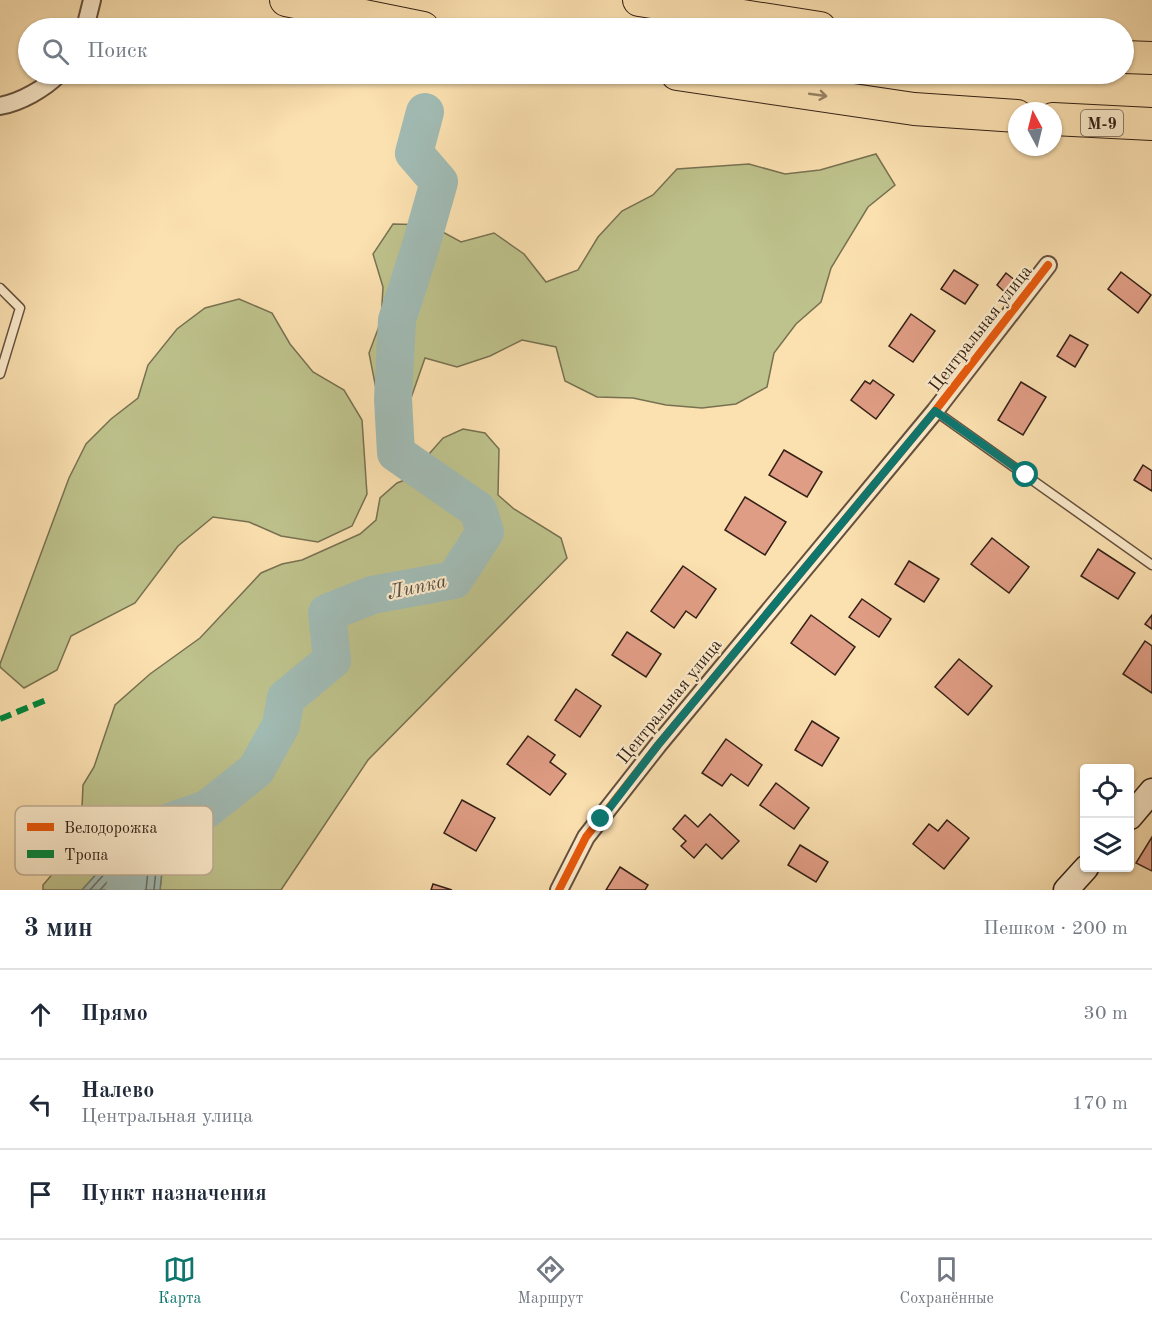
<!DOCTYPE html>
<html lang="ru">
<meta charset="utf-8">
<style>
:root{--surface:#fff;--page:#f2f2f3;--text:#1f2937;--muted:#747a83;--line:#e0e1e3;--accent:#0f766e}
body{margin:0;font-family:"Old Standard TT",serif;background:var(--page);color:var(--text)}
.controls{position:absolute;right:18px;bottom:18px;display:grid;overflow:hidden;border-radius:6px;box-shadow:0 2px 4px #0004}
.controls button{width:54px;height:54px;display:grid;place-items:center;padding:0;border:0;border-bottom:2px solid var(--line);background:var(--surface);color:var(--text);font:30px sans-serif}
.compass{position:absolute;left:1008px;top:102px;width:54px;height:54px;border-radius:50%;background:var(--surface);box-shadow:0 2px 4px #0004;rotate:353deg}
.stop{position:absolute;width:18px;height:18px;margin:-14px;border:4px solid #0f766e;border-radius:50%;background:#fff}
.stop.end{background:#0f766e;border-color:#fff;box-shadow:0 2px 6px #0008}
.list{margin:0;padding:0;list-style:none}
h2{display:flex;justify-content:space-between;align-items:center;height:78px;margin:0;padding:0 24px;font-size:26px}
h2 small{font-size:20px;font-weight:400;color:var(--muted)}
.list li{display:grid;grid-template-columns:39px 1fr auto;gap:18px;align-items:center;box-sizing:border-box;height:90px;padding:0 24px;border-top:2px solid var(--line)}
.list b{display:block;font-size:22px;white-space:nowrap}
.list p{margin:0;font-size:20px;white-space:nowrap;color:var(--muted)}
.list em{font-size:20px;font-style:normal;color:var(--muted)}
.icon{flex:none;width:33px;height:33px;fill:none;stroke:currentColor;stroke-width:2;stroke-linecap:round;stroke-linejoin:round}
.map{position:relative;flex:none;width:1152px;height:890px;overflow:hidden}
.search{position:absolute;background:var(--surface);box-shadow:0 2px 4px #0004;left:18px;right:18px;top:18px;height:66px;display:flex;align-items:center;gap:15px;box-sizing:border-box;padding:0 21px;border-radius:33px;color:var(--muted);font-size:22px}
.sheet{height:348px;background:var(--surface)}
nav{display:flex;justify-content:space-around;align-items:center;box-sizing:border-box;height:84px;border-top:2px solid var(--line);background:var(--surface);font-size:16px;color:var(--muted)}
nav a{display:grid;justify-items:center;gap:3px}
nav .on{color:var(--accent)}
.map>svg:first-child{display:block}
.green{fill:#bec28c;stroke:#787151;stroke-width:1.5}
.water{fill:#a1bbb4;stroke:#757d75;stroke-width:1.5}
.lines{fill:none;stroke-linecap:round;stroke-linejoin:round}
.shore{stroke:#6a6e65;stroke-width:1.5}
.river{stroke:#a1bbb4;stroke-width:38}
.building{fill:#e09d85;stroke:#332016;stroke-width:1.5}
.lane-casing{stroke:#65503c;stroke-width:11}
.street-casing{stroke:#65503c;stroke-width:20}
.secondary-casing{stroke:#332016;stroke-width:27}
.highway-casing{stroke:#332016;stroke-width:34}
.lane{stroke:#fcebcc;stroke-width:8}
.street{stroke:#fcebcc;stroke-width:16}
.secondary{stroke:#fcebcc;stroke-width:24}
.highway{stroke:#fbe0b0;stroke-width:32}
.quiet{stroke:#00873e;stroke-width:6;stroke-dasharray:12 6;stroke-linecap:butt}
.cycleway-casing{stroke:#fcebcc;stroke-width:11}
.cycleway{stroke:#e8590c;stroke-width:8}
.oneway{stroke:#978063}
.route{stroke:#0f766e;stroke-width:8}
.labels{text-anchor:middle;stroke-width:4.5;stroke-linejoin:round;paint-order:stroke}
.shield{fill:#fcebcc;stroke:#6f5d4d;stroke-width:1.5}
.shield-label{font-size:16px;font-weight:bold;fill:#332016}
.street-label{font-size:18px;fill:#332016;stroke:#fcebcc}
.water-label{font-size:20px;font-style:italic;fill:#544e45;stroke:#fcebcc}
.key{fill:#fcebcc;stroke:#c0ae95;stroke-width:1.5}
.key-label{font-size:16px;fill:#332016}
</style>
<div class="map">
<svg width="1152" height="890" viewBox="0 0 1152 890">
<rect width="100%" height="100%" fill="#fbe0b0"/>
<filter id="stains"><feTurbulence type="fractalNoise" baseFrequency=".00333" numOctaves="4"/><feColorMatrix values="0 0 0 0 .2 0 0 0 0 .09 0 0 0 0 .02 0 0 0 .5 -.17"/></filter>
<radialGradient id="worn" r=".72"><stop offset=".6" stop-color="#630" stop-opacity="0"/><stop offset="1" stop-color="#630" stop-opacity=".3"/></radialGradient>
<g class="green">
<polygon points="876,154 895,185 868,207 831,268 821,302 796,324 774,353 767,387 736,404 702,408 666,405 633,398 597,397 565,381 556,347 522,340 490,356 457,367 425,358 411,398 379,404 369,353 381,321 383,287 373,254 393,224 430,225 461,242 494,233 524,254 546,282 578,270 598,237 622,211 653,195 677,169 749,164 785,174 820,170"/>
<polygon points="239,299 272,313 290,344 313,372 344,390 362,420 367,494 352,526 318,542 281,536 249,522 213,517 178,546 135,603 71,636 57,670 24,688 0,667 0,664 69,478 86,444 111,419 138,398 148,365 177,329 205,308"/>
<polygon points="463,429 485,433 499,449 498,495 514,509 561,538 567,558 368,760 281,890 160,890 167,824 120,848 82,890 43,890 43,885 73,850 81,830 83,785 94,767 115,705 150,674 200,638 261,573 282,564 302,560 360,534 376,520 380,498 397,483 418,475 429,454 443,438"/>
</g>
<polygon class="water" points="167,823 160,890 82,890 120,848"/>
<g class="lines">
<g class="shore">
<polyline points="90,890 124,852 156,836 159,839 154,890"/>
<polyline points="100,890 128,859 147,849 150,852 146,890"/>
<polyline points="112,890 136,865 139,868 137,890"/>
</g>
<polyline class="river" points="125,890 128,868 167,823 207,809 256,770 281,725 286,698 332,660 327,613 372,595 454,580 485,532 478,510 396,453 393,399 397,320 419,252 439,182 414,153 425,112"/>
</g>
<g class="building">
<polygon points="954,270 978,285 965,304 941,289"/>
<polygon points="1121,272 1151,295 1138,313 1108,289"/>
<polygon points="1006,273 1021,285 1010,297 997,285"/>
<polygon points="911,314 935,331 913,362 889,346"/>
<polygon points="1070,335 1088,345 1075,367 1057,356"/>
<polygon points="873,380 894,395 876,419 851,400 865,381 870,384"/>
<polygon points="1021,382 1046,397 1023,435 998,420"/>
<polygon points="784,450 822,472 807,497 769,475"/>
<polygon points="1143,465 1152,471 1152,491 1134,480"/>
<polygon points="745,497 786,522 765,555 725,530"/>
<polygon points="992,538 1029,567 1009,593 971,564"/>
<polygon points="1098,549 1135,573 1118,599 1081,576"/>
<polygon points="909,561 939,579 924,602 895,584"/>
<polygon points="683,566 716,589 696,618 686,611 674,628 651,611"/>
<polygon points="862,599 891,619 879,637 849,617"/>
<polygon points="811,615 855,647 835,675 791,643"/>
<polygon points="1152,615 1152,629 1145,624"/>
<polygon points="627,632 661,654 646,677 612,655"/>
<polygon points="1145,641 1152,646 1152,693 1123,674"/>
<polygon points="959,659 992,686 968,715 935,687"/>
<polygon points="576,689 601,706 580,737 555,720"/>
<polygon points="812,721 839,738 822,766 795,750"/>
<polygon points="528,736 555,755 550,762 566,774 550,795 507,764"/>
<polygon points="726,739 762,765 748,786 731,774 722,786 702,773"/>
<polygon points="776,783 809,808 794,829 760,805"/>
<polygon points="462,800 495,818 476,851 444,833"/>
<polygon points="710,814 739,841 722,859 706,844 694,858 681,846 686,841 673,829 685,815 698,827"/>
<polygon points="947,820 969,838 944,869 913,844 929,824 938,831"/>
<polygon points="1152,837 1152,871 1136,863"/>
<polygon points="800,845 828,862 816,882 788,865"/>
<polygon points="620,867 648,885 645,890 606,890"/>
<polygon points="433,884 452,890 431,890"/>
</g>
<g class="lines">
<g class="lane-casing">
<g id="lane">
<polyline points="0,288 20,308 0,374"/>
<polyline points="935,411 1152,565"/>
</g>
</g>
<g class="street-casing">
<g id="street">
<polyline points="85,28 92,0"/>
<path d="M0 106C21 102 44 89 59 74"/>
<polyline points="559,890 586,837 658,745 935,411 1048,265"/>
</g>
</g>
<g class="secondary-casing">
<g id="secondary">
<polyline points="1130,817 1152,791"/>
<polyline points="1066,890 1086,868"/>
</g>
</g>
<g class="highway-casing">
<g id="highway">
<polyline points="286,0 423,28"/>
<polyline points="639,0 820,28"/>
<polyline points="1124,57 1152,58"/>
<polyline points="677,74 914,109 1017,116"/>
<polyline points="1053,119 1152,124"/>
</g>
</g>
<use href="#lane" class="lane"/>
<use href="#street" class="street"/>
<use href="#secondary" class="secondary"/>
<use href="#highway" class="highway"/>
<polyline class="quiet" points="0,719 46,700"/>
<g class="cycleway-casing">
<polyline id="cycleway" points="559,890 586,837 658,745 935,411 1048,265"/>
</g>
<use href="#cycleway" class="cycleway"/>
</g>
<defs><path id="oneway-shaft" d="M-6 0H5M1.5-3L5.5 0L1.5 3" fill="none" stroke-width="1.6" stroke-linecap="round" stroke-linejoin="round" transform="scale(1.5)"/></defs>
<use class="oneway" href="#oneway-shaft" transform="translate(818 95) rotate(8)"/>
<g class="lines">
<polyline class="route" points="601,819 658,745 935,411 1026,475"/>
</g>
<g class="labels">
<rect class="shield" x="1081" y="110" width="42" height="26" rx="4.5"/>
<g class="shield-label">
<text x="1102" y="129">М-9</text>
</g>
<g class="street-label">
<text transform="translate(980 328) rotate(-52)" y="6">Центральная улица</text>
<text transform="translate(669 701) rotate(-51)" y="6">Центральная улица</text>
</g>
<g class="water-label">
<text transform="translate(417 586) rotate(-12)" y="7">Липка</text>
</g>
</g>
<rect x="15" y="806" width="198" height="69" rx="9" class="key"/>
<rect x="27" y="823" width="27" height="8" fill="#e8590c"/>
<rect x="27" y="850" width="27" height="8" fill="#00873e"/>
<g class="key-label">
<text x="64" y="833">Велодорожка</text>
<text x="64" y="860">Тропа</text>
</g>
<rect width="100%" height="100%" filter="url(#stains)"/>
<rect width="100%" height="100%" fill="url(#worn)"/>
</svg>
<div class="controls">
<button><svg class="icon" aria-label="locate" viewBox="0 0 24 24"><circle cx="12" cy="12" r="6"/><path d="M12 2v4M12 18v4M2 12h4M18 12h4"/></svg></button>
<button><svg class="icon" aria-label="layers" viewBox="0 0 24 24"><path d="M12 4l9 5-9 5-9-5zM3 14l9 5 9-5"/></svg></button>
</div>
<svg class="compass" viewBox="-18 -18 36 36"><path d="M0-13l5 13h-10z" fill="#e53935"/><path d="M0 13l5-13h-10z" fill="#747a83"/></svg>
<div class="stop" style="left:1026px;top:475px"></div>
<div class="stop end" style="left:601px;top:819px"></div>
<div class="search"><svg class="icon" aria-label="search" viewBox="0 0 24 24"><circle cx="10" cy="10" r="6"/><path d="M15 15l6 6"/></svg>Поиск</div>
</div>
<section class="sheet">
<h2>3 мин<small>Пешком · 200 m</small></h2>
<ul class="list">
<li><svg class="icon" aria-label="ahead" viewBox="0 0 24 24"><path d="M12 20V5M6 11l6-6 6 6"/></svg><div><b>Прямо</b></div><em>30 m</em></li>
<li><svg class="icon" aria-label="left" viewBox="0 0 24 24"><path d="M17 20v-9H6M10 6l-5 5 5 5"/></svg><div><b>Налево</b><p>Центральная улица</p></div><em>170 m</em></li>
<li><svg class="icon" aria-label="arrive" viewBox="0 0 24 24"><path d="M6 21V4h12l-3 4 3 4H6"/></svg><div><b>Пункт назначения</b></div></li>
</ul>
</section>
<nav>
<a class="on"><svg class="icon" aria-label="map" viewBox="0 0 24 24"><path d="M3 6l6-2 6 2 6-2v14l-6 2-6-2-6 2zM9 4v14M15 6v14"/></svg>Карта</a>
<a><svg class="icon" aria-label="directions" viewBox="0 0 24 24"><path d="M12 3l9 9-9 9-9-9zM9 14v-3h6M13 9l2 2-2 2"/></svg>Маршрут</a>
<a><svg class="icon" aria-label="saved" viewBox="0 0 24 24"><path d="M7 4h10v16l-5-4-5 4z"/></svg>Сохранённые</a>
</nav>
